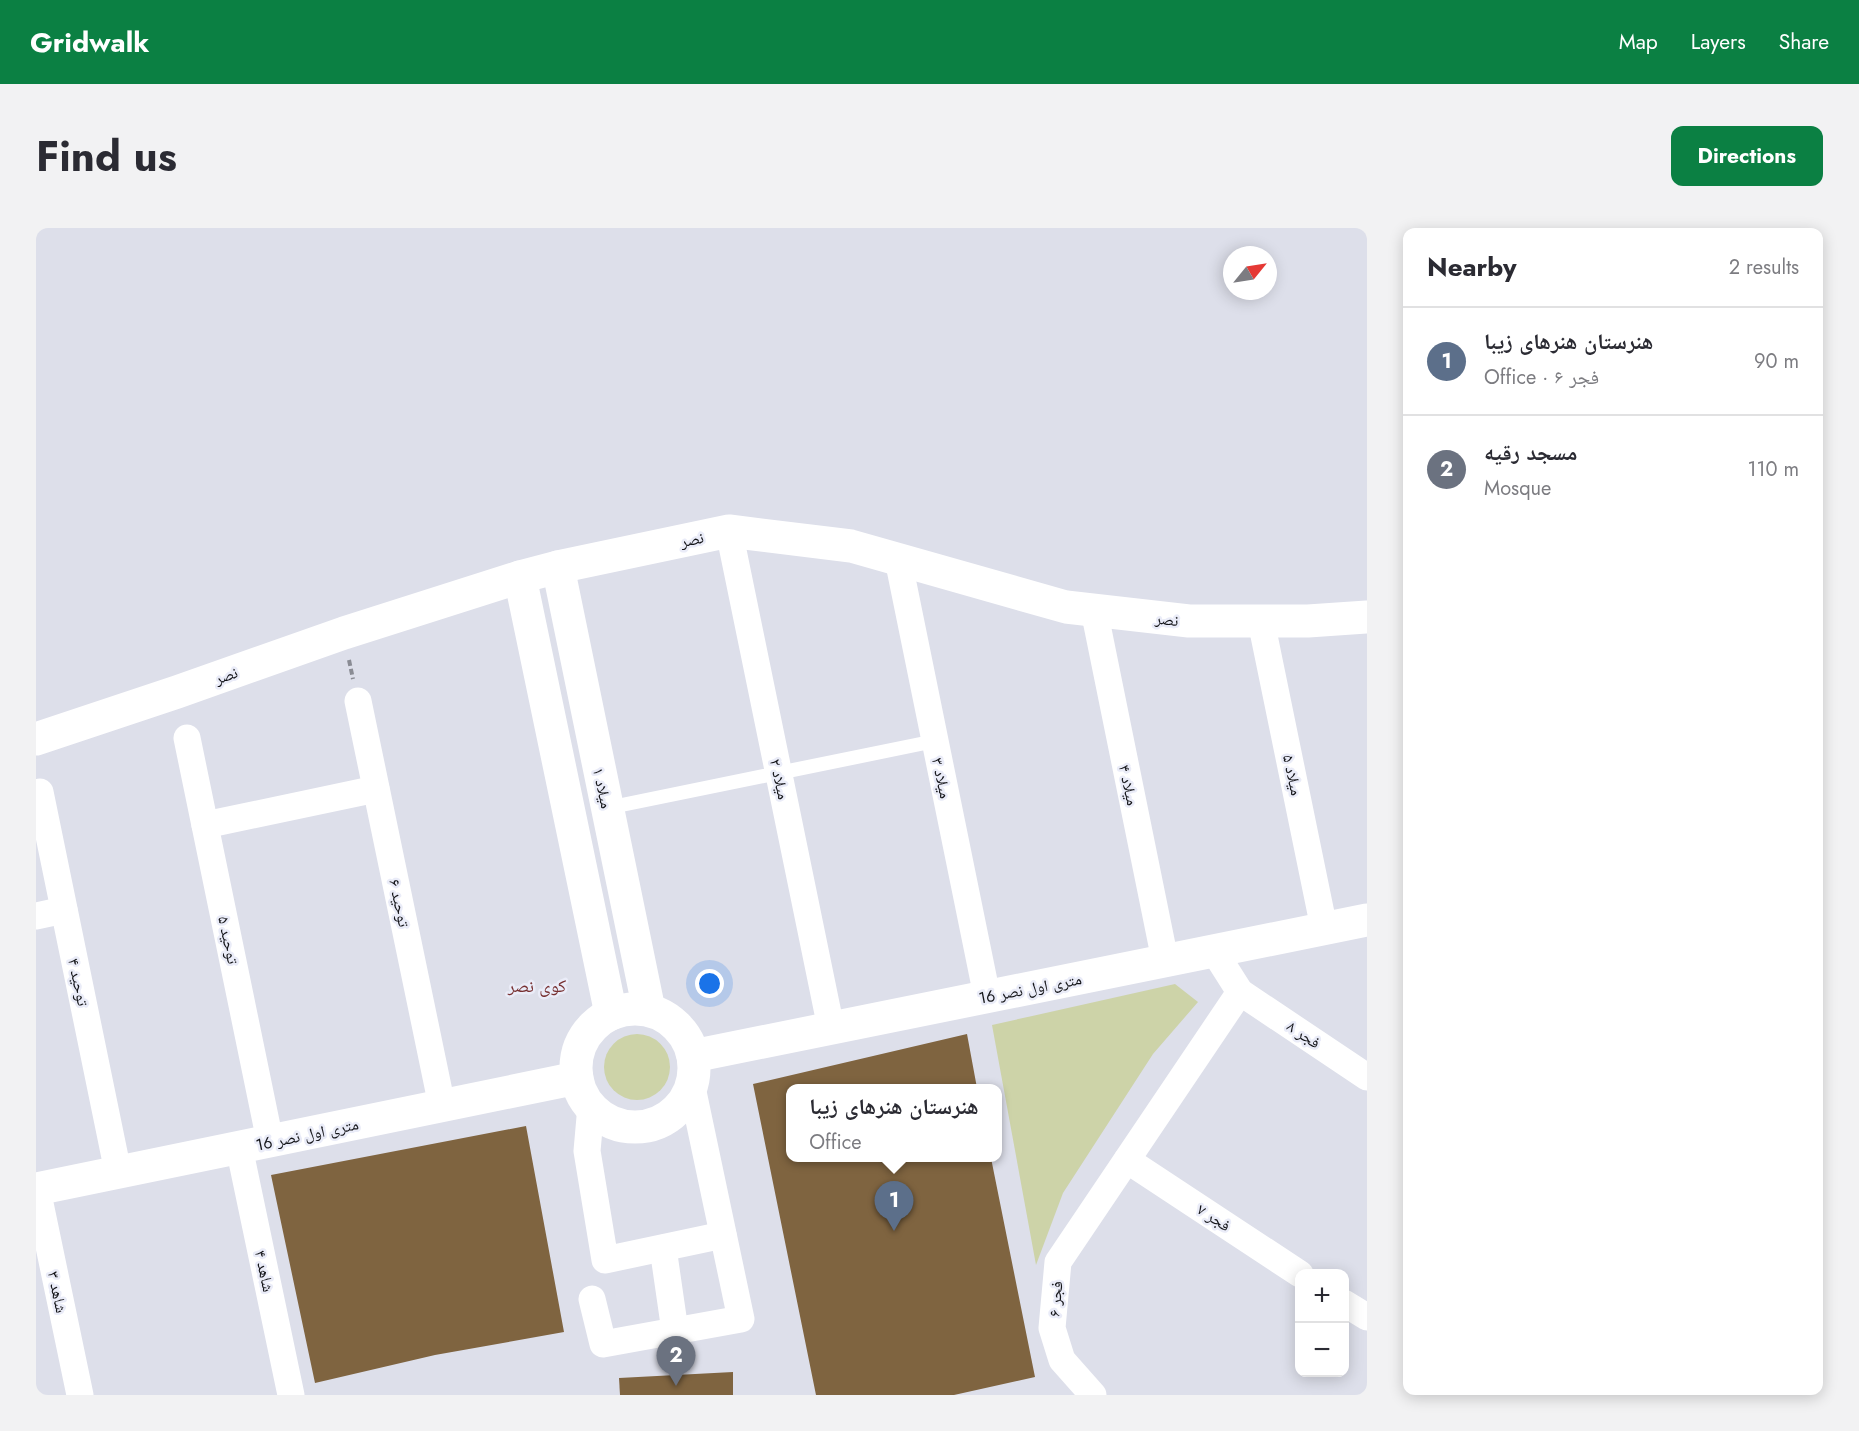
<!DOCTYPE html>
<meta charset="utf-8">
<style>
:root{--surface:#fff;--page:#f2f2f3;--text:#2b2b33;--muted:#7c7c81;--line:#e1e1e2;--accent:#0b8043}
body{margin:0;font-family:Jost,"Noto Naskh Arabic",sans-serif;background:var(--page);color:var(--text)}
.controls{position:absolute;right:18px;bottom:18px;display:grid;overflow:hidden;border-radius:12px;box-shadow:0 3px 15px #0003}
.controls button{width:54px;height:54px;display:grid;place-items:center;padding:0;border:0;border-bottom:2px solid var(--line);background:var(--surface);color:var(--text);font:30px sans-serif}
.compass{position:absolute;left:1187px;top:18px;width:54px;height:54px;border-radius:50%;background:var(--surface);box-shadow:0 3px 15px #0003;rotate:60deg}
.you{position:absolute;left:674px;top:756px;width:21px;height:21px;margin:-15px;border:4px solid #fff;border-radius:50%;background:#1a73e8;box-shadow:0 0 0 9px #1a73e833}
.badge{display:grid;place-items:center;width:39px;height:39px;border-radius:50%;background:var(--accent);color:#fff;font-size:20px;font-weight:700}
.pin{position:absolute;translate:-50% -50px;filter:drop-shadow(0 2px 3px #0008)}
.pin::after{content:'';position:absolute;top:32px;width:21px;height:18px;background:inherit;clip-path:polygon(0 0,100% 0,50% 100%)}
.popup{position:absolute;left:750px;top:856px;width:216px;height:78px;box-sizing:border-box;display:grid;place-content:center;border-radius:12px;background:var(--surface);filter:drop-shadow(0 2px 4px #0005);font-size:20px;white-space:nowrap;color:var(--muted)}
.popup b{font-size:22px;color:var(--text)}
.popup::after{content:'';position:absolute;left:50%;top:100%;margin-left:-12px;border:12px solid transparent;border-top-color:var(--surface)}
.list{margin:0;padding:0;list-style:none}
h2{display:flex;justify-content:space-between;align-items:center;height:78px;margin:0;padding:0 24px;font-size:26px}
h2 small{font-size:20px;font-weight:400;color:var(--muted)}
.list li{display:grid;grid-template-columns:39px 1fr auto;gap:18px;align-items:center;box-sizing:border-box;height:108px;padding:0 24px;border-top:2px solid var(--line)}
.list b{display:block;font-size:22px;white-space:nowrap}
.list p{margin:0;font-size:20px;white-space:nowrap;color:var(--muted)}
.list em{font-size:20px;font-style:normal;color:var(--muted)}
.map{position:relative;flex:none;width:1331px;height:1167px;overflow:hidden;border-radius:12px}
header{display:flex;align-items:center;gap:36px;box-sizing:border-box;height:84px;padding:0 30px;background:var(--accent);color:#fff}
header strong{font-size:28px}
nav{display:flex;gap:33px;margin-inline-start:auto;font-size:21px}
.intro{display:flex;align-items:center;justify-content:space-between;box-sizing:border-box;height:144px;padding:0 36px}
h1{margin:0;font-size:42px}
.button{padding:15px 27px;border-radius:12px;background:var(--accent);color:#fff;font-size:21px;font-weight:700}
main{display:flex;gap:36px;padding:0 36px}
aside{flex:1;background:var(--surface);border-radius:12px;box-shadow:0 3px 15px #0003}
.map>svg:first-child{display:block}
.green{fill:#cdd3a8}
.building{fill:#7f6440}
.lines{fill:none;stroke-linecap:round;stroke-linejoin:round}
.path{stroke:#8a8c94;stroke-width:4;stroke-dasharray:6 3;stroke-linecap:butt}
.lane{stroke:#fff;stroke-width:14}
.street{stroke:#fff;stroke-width:27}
.secondary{stroke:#fff;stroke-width:33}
.labels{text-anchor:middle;stroke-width:5;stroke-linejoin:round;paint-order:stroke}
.street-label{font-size:16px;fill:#131418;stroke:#eaecf8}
.neighbourhood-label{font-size:18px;fill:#773031;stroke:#eaecf8}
</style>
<header>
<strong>Gridwalk</strong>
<nav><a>Map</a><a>Layers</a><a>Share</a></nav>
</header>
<div class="intro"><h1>Find us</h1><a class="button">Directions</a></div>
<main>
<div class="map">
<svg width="1331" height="1167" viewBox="0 0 1331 1167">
<rect width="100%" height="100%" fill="#dddfea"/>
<g class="green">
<polygon points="1139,756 1162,774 1117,826 1027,965 1000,1037 956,797"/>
<circle cx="601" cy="839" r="33"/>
</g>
<g class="building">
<polygon points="931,806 941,860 754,860 754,930 955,930 999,1149 918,1167 780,1167 717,856"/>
<polygon points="490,898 528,1104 399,1127 279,1155 235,947"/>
<polygon points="697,1144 697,1167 584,1167 583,1150"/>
</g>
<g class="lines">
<polyline class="path" points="313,432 317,451"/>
<polyline class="lane" points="571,580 899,513"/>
<g class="street">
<polyline points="693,303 795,800"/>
<polyline points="862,331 951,768"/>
<polyline points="1058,382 1129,732"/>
<polyline points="1225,393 1288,700"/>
<polyline points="322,473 406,878"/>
<polyline points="151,510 234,913"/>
<polyline points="4,564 82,944"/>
<polyline points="169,597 340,561"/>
<polyline points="0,688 28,682"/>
<polyline points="1204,764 1331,849"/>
<polyline points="555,878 551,923 569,1032 687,1007"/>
<polyline points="203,919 255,1167"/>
<polyline points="1091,932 1264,1046"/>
<polyline points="1,961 44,1167"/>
<polyline points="627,1020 639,1103"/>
<polyline points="556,1071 567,1116 705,1091 656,859"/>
<polyline points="1308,1075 1331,1089"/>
<polyline points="1057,1167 1026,1132 1016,1100 1022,1034 1204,764 1178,723"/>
</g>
<g class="secondary">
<polyline points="522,339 613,782"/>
<polyline points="484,349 575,786"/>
<polyline points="0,511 141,464 308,405 484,349 522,339 693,303 815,318 1030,379 1153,393 1272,393 1331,389"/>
<circle cx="599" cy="840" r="59"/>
<polyline points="657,828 1331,692"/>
<polyline points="0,961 541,850"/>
</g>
</g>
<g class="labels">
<g class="street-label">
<text transform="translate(656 311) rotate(-12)" y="6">نصر</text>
<text transform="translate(1131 391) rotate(7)" y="6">نصر</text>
<text transform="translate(190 447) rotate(-20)" y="6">نصر</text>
<text transform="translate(1257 547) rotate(78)" y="6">میلاد ۵</text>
<text transform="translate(906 550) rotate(78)" y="6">میلاد ۳</text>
<text transform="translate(744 551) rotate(78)" y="6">میلاد ۲</text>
<text transform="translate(1093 557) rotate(78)" y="6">میلاد ۴</text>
<text transform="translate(567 560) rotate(78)" y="6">میلاد ۱</text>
<text transform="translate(364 675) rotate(78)" y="6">توحید ۶</text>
<text transform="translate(193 712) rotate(78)" y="6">توحید ۵</text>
<text transform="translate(43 754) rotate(78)" y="6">توحید ۴</text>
<text transform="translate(994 760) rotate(-11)" y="6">16 متری اول نصر</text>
<text transform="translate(1268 806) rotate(34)" y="6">فجر ۸</text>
<text transform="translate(271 906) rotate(-12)" y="6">16 متری اول نصر</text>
<text transform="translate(1178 989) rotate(33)" y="6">فجر ۷</text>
<text transform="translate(229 1043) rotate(78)" y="6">شاهد ۴</text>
<text transform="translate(22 1064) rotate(78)" y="6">شاهد ۳</text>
<text transform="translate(1019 1071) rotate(-85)" y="6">فجر ۶</text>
</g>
<g class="neighbourhood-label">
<text x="501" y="764">کوی نصر</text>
</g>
</g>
</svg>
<div class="controls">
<button>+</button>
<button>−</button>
</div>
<svg class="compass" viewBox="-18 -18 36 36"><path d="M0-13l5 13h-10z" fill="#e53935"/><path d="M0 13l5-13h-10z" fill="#7c7c81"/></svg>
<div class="you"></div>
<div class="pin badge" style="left:858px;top:1003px;background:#5c6f8a">1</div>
<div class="popup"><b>هنرستان هنرهای زیبا</b>Office</div>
<div class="pin badge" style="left:640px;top:1158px;background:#6b7280">2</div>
</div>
<aside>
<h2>Nearby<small>2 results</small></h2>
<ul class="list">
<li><span class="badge" style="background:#5c6f8a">1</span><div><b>هنرستان هنرهای زیبا</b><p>Office · فجر ۶</p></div><em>90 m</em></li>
<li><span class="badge" style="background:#6b7280">2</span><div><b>مسجد رقیه</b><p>Mosque</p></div><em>110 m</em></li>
</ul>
</aside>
</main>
